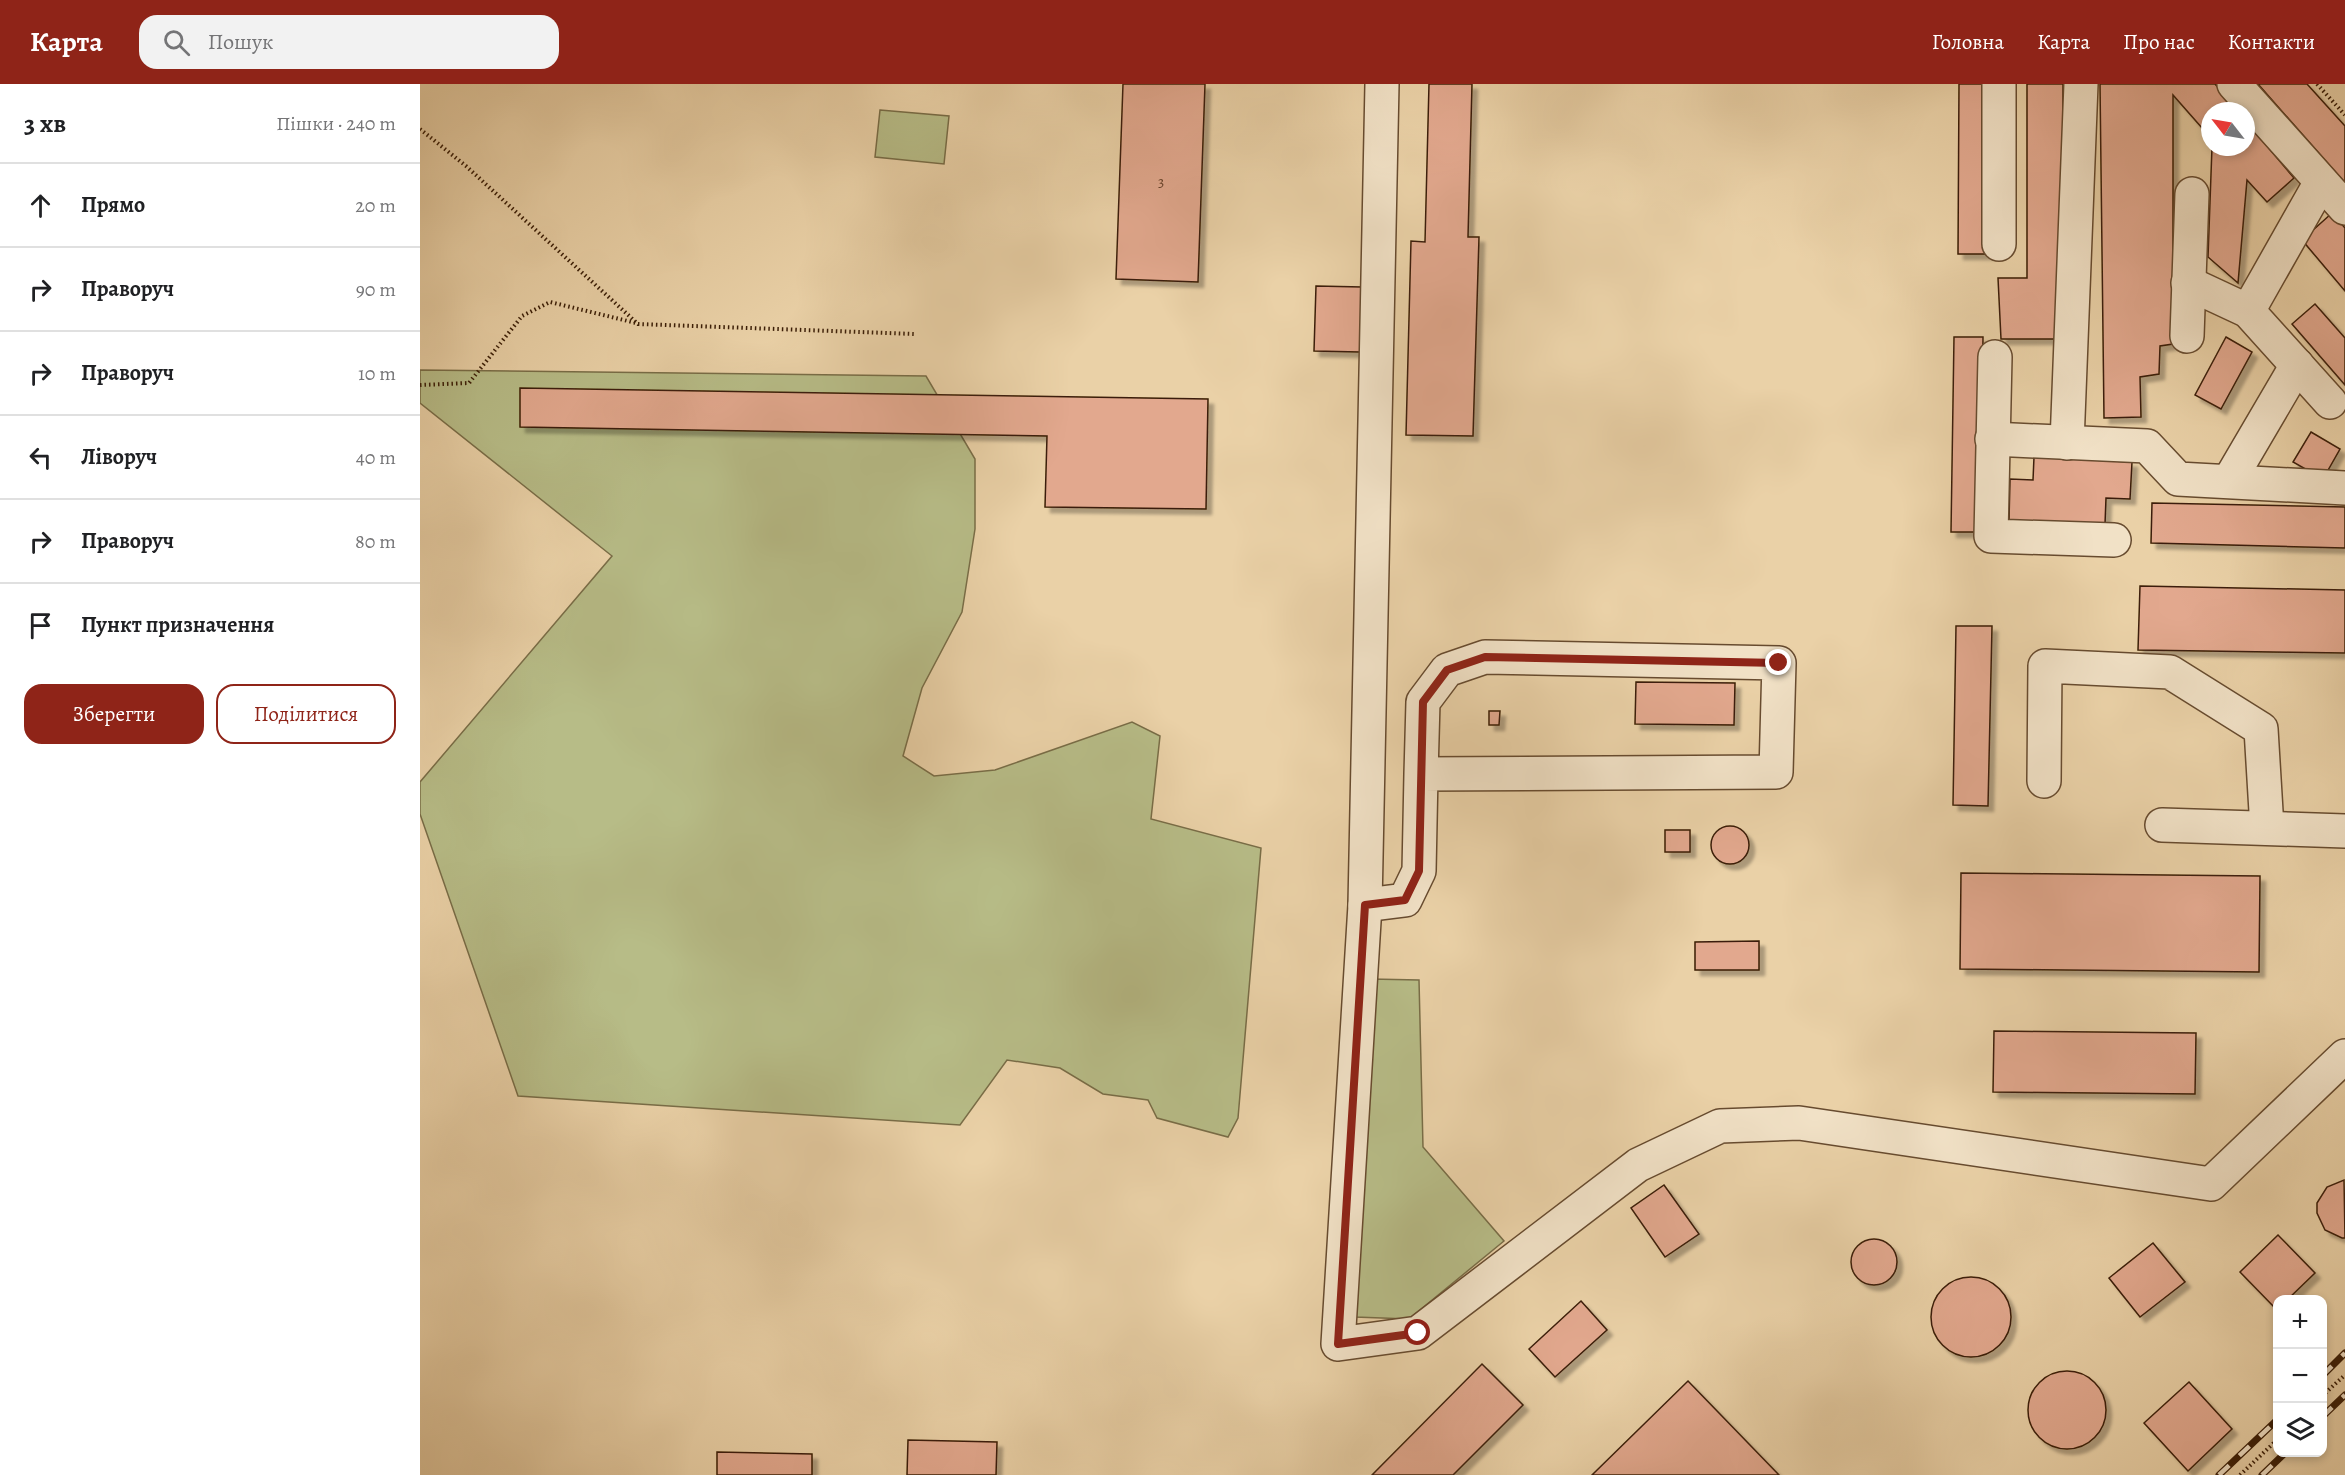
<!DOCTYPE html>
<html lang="uk">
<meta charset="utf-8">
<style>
:root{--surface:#fff;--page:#f2f2f2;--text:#202124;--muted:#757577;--line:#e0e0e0;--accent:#8f2418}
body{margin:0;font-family:Alegreya,serif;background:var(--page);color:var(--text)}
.controls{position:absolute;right:18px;bottom:18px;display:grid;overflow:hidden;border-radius:12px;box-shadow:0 3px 9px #0003}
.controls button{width:54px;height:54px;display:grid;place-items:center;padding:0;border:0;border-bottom:2px solid var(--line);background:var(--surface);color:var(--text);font:30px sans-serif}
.compass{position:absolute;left:1781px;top:18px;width:54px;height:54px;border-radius:50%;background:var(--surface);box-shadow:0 3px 9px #0003;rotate:301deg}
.stop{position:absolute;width:18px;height:18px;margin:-14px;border:4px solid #8f2418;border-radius:50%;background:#fff}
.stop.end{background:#8f2418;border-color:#fff;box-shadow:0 2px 6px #0008}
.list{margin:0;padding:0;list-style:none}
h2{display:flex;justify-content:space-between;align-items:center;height:78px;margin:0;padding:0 24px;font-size:26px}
h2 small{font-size:20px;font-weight:400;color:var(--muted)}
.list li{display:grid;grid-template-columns:39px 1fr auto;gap:18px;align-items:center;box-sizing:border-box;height:84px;padding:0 24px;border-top:2px solid var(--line)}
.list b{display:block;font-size:22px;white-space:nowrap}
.list em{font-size:20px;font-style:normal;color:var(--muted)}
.actions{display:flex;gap:12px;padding:18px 24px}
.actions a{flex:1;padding:14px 0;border:2px solid var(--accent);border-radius:18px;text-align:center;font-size:21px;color:var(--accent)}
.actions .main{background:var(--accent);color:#fff}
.icon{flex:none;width:33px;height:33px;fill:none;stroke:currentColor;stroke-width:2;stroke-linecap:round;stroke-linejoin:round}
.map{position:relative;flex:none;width:1925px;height:1391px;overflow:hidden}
header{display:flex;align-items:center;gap:36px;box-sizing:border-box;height:84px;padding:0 30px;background:var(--accent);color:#fff}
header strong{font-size:28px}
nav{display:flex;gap:33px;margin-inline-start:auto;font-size:21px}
.search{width:420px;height:54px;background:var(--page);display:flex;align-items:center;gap:15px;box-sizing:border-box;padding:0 21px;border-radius:18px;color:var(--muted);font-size:22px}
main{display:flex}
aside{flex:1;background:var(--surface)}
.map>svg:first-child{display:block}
.green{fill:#b7bc87;stroke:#796d47;stroke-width:1.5}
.building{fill:#e2a88e;stroke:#3b1e07;stroke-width:1.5;filter:url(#shadow)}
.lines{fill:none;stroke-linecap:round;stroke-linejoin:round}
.minor-casing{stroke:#674b2f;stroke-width:36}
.path{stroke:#3b1e07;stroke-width:4;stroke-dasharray:1.5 3;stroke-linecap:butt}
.minor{stroke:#f1e1c6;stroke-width:33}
.rail-casing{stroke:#3b1e07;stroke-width:7}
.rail{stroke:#f1e1c6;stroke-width:4.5;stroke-dasharray:14;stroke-linecap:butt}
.route{stroke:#8f2418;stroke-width:8}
.labels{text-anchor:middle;stroke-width:6;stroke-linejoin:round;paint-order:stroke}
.number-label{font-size:15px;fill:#654029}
</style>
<header>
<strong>Карта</strong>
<div class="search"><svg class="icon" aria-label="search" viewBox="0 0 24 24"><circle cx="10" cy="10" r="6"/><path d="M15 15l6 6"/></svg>Пошук</div>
<nav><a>Головна</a><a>Карта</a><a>Про нас</a><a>Контакти</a></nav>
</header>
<main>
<aside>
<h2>3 хв<small>Пішки · 240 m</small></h2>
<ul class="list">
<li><svg class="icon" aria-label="ahead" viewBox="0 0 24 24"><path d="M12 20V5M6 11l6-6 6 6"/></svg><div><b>Прямо</b></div><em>20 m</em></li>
<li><svg class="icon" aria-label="right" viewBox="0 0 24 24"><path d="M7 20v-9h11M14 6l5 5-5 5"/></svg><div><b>Праворуч</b></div><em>90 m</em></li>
<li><svg class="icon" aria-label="right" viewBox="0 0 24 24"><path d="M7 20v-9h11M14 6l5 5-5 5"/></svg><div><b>Праворуч</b></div><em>10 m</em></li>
<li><svg class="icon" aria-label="left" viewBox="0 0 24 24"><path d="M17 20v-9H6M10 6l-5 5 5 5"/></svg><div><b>Ліворуч</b></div><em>40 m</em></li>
<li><svg class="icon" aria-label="right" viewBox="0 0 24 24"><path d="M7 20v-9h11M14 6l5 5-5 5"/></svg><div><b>Праворуч</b></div><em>80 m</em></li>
<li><svg class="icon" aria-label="arrive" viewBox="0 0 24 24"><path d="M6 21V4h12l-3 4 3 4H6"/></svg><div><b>Пункт призначення</b></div></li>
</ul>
<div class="actions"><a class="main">Зберегти</a><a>Поділитися</a></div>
</aside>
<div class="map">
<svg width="1925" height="1391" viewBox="0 0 1925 1391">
<defs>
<filter id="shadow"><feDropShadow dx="5.5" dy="5.5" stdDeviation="1.5" flood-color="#0004"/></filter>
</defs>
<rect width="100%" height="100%" fill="#ead1a7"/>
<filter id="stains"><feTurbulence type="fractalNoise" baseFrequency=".00333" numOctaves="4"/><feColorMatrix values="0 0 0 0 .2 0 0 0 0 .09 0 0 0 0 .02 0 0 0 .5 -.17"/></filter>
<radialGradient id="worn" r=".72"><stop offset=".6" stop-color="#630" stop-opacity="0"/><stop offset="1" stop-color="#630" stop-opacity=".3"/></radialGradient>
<g class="green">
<polygon points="460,26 529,32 524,80 455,73"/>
<polygon points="0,286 506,292 555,375 555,445 542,528 502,604 483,672 514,692 575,686 712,638 740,652 731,735 841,764 818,1034 808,1053 737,1034 728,1016 683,1010 640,984 587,976 540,1041 98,1012 0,730 0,698 192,472 0,319"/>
<polygon points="950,895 999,896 1003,1063 1084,1157 989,1235 935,1233"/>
</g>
<g class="building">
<polygon points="703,0 785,0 778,198 696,195"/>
<polygon points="1009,0 1052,0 1048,153 1059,153 1053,352 986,351 991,157 1005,158"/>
<polygon points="1539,0 1569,0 1568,170 1538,170"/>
<polygon points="1607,0 1643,0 1643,255 1581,255 1578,194 1607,194"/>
<polygon points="1680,0 1795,0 1818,27 1790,27 1790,53 1753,11 1753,260 1740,262 1739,290 1720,293 1721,333 1684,334"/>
<polygon points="1838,0 1887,0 1925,42 1925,99"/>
<polygon points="1826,37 1874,94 1847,118 1827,96 1818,199 1788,173 1792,63 1826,63"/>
<polygon points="1912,129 1925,144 1925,207 1882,156"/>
<polygon points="896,202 942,203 940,268 894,267"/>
<polygon points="1895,220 1925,254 1925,301 1872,240"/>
<polygon points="1534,253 1563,253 1560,448 1531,448"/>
<polygon points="1806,253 1832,268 1801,325 1775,311"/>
<polygon points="100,304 788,315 786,425 625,423 627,352 100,343"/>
<polygon points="1891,348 1920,365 1903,395 1873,378"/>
<polygon points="1614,373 1712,378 1710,415 1686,414 1685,440 1589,437 1590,395 1613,396"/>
<polygon points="1732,419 1925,423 1925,464 1731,459"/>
<polygon points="1720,502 1925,506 1925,569 1718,566"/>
<polygon points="1536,542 1572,542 1568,722 1533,721"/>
<polygon points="1216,598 1315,599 1314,641 1215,640"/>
<polygon points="1069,627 1080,627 1079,641 1069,641"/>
<circle cx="1310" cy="761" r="19"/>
<rect x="1245" y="746" width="25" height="22"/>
<polygon points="1541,789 1840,792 1839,888 1540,885"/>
<polygon points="1339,857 1339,886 1275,886 1275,858"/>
<polygon points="1574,947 1776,949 1775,1010 1573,1008"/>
<polygon points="1924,1096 1925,1154 1922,1154 1905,1146 1897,1129 1897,1119 1907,1103"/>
<polygon points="1244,1101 1279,1150 1245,1173 1211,1124"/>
<polygon points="1858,1151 1895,1189 1867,1216 1858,1216 1856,1225 1820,1188"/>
<circle cx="1454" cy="1178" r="23"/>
<polygon points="1733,1159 1765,1198 1720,1233 1689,1194"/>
<circle cx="1551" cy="1233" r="40"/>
<polygon points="1161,1217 1187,1246 1135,1293 1109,1265"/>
<polygon points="1062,1280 1103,1321 1033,1391 952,1391"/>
<circle cx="1647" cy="1326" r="39"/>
<polygon points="1268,1297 1359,1391 1172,1391"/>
<polygon points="1769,1298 1812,1345 1768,1387 1724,1339"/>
<polygon points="488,1356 577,1358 576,1391 487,1391"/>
<polygon points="297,1368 392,1370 392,1391 297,1391"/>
</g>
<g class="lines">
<g class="minor-casing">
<g id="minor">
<polyline points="962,0 945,821 918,1260 998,1249 1218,1081 1300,1042 1379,1039 1791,1100 1925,972"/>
<polyline points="1814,0 1925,124"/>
<polyline points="1579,160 1579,0"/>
<polyline points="1768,199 1828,227 1910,318"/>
<polyline points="1828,227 1901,98"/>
<polyline points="1767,252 1772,110"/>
<polyline points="1575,273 1571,452 1694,456"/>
<polyline points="1572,355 1727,362 1758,395 1925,404"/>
<polyline points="1647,359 1661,0"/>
<polyline points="1809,397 1877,281"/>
<polyline points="1624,697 1625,582 1750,588 1841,645 1847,744"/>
<polyline points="1742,741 1925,747"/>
<polyline points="945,821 985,816 999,787 1001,690 1356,688 1359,579 1065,573 1027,586 1003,618 1001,690"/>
</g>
</g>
<g class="path">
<polyline points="1897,0 1925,31"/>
<polyline points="0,45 46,82 218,240 495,250"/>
<polyline points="0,301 49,299 102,232 130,218 216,239"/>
<polyline points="1902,1312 1925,1291"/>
<polyline points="1820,1391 1858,1355"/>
</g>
<use href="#minor" class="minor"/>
<g class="rail-casing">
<g id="rail">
<polyline points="1902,1292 1925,1269"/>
<polyline points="1902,1333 1925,1311"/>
<polyline points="1799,1391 1858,1335"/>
<polyline points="1842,1391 1866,1368"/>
</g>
</g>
<use href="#rail" class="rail"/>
</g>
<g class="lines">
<polyline class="route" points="998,1249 918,1260 945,821 985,816 999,787 1003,618 1027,586 1065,573 1359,579"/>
</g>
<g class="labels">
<g class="number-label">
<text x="741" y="103">3</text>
</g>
</g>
<rect width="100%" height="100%" filter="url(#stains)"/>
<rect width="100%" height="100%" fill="url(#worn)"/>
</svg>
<div class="controls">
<button>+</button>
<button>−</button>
<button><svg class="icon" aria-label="layers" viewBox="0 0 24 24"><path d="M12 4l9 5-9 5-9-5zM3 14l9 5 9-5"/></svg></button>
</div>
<svg class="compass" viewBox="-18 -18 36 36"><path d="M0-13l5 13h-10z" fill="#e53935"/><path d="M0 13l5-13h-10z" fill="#757577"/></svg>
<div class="stop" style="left:998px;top:1249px"></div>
<div class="stop end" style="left:1359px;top:579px"></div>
</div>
</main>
